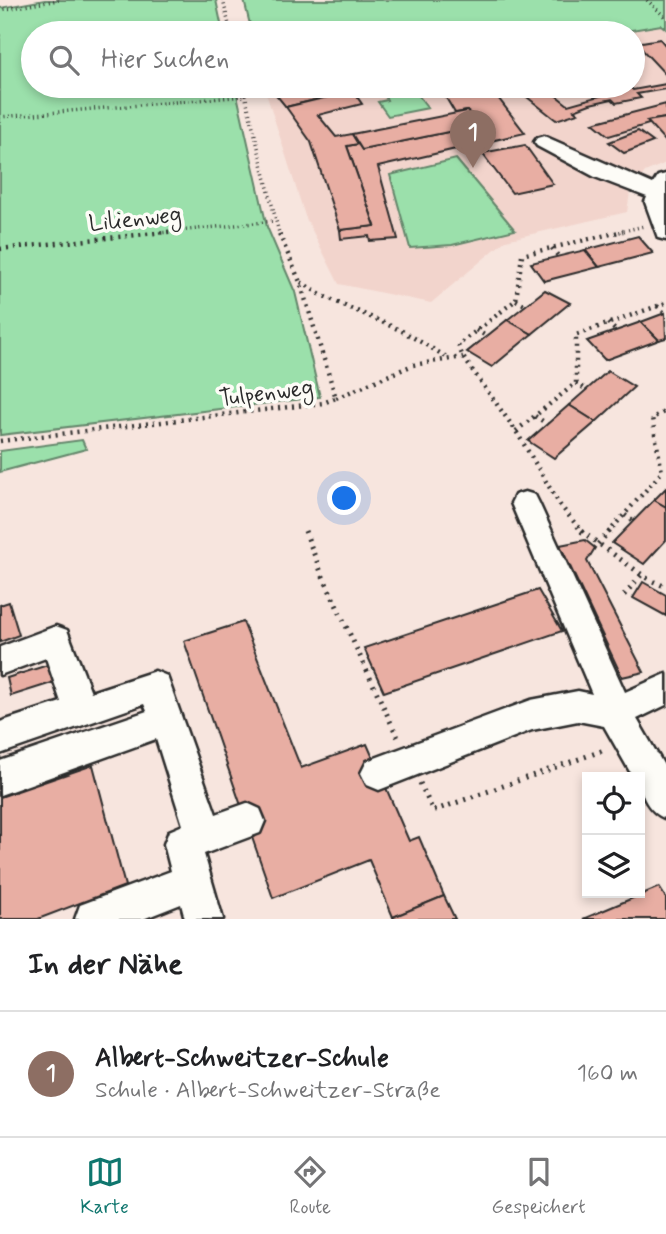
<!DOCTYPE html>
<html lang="de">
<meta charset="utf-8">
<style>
:root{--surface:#fff;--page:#f2f2f2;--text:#202124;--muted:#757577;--line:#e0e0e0;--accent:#0f766e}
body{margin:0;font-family:Mynerve,sans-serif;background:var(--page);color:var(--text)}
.controls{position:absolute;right:21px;bottom:21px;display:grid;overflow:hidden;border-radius:0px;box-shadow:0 4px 10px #0003}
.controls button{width:63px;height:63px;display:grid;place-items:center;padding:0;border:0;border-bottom:2px solid var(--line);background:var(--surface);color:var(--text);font:35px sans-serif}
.you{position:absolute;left:345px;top:499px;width:24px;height:24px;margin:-18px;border:5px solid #fff;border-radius:50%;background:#1a73e8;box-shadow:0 0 0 10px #1a73e833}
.badge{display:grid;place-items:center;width:46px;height:46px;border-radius:50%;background:var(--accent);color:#fff;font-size:23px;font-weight:700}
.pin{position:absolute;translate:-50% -58px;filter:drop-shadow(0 2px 4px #0008)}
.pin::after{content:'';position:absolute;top:37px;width:24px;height:21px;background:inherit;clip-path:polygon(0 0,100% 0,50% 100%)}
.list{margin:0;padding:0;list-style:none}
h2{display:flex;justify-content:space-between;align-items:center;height:91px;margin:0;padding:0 28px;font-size:30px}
h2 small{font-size:23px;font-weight:400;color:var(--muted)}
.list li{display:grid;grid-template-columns:46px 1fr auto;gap:21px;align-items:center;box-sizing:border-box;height:126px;padding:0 28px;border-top:2px solid var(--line)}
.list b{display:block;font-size:26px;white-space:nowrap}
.list p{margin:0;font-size:23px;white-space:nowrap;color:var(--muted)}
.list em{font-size:23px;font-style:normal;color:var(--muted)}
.icon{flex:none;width:38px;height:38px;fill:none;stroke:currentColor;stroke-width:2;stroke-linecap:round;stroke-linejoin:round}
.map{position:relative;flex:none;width:666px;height:919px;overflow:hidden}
.search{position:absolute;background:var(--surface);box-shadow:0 4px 10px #0003;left:21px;right:21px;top:21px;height:77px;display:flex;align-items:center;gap:18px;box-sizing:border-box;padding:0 24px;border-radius:38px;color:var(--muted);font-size:26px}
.sheet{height:217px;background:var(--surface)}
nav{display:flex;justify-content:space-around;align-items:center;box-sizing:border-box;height:98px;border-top:2px solid var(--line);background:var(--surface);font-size:19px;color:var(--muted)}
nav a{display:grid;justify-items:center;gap:4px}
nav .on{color:var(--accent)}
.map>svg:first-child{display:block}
.built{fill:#f2d4cc}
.green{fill:#9be0ab;stroke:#63866b;stroke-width:2}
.building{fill:#e8aea3;stroke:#2b2b2b;stroke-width:2}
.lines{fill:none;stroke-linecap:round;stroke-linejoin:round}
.minor-casing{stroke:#2b2b2b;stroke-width:5}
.path-far2{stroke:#2b2b2b;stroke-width:3.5;stroke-dasharray:1 3.5;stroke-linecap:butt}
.path-far1{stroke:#2b2b2b;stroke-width:4.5;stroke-dasharray:2 5;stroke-linecap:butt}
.path{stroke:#2b2b2b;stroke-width:5;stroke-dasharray:2 6;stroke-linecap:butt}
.minor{fill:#fdfcf7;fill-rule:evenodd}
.labels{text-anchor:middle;stroke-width:7;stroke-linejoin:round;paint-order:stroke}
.street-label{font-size:23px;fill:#2b2b2b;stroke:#fdfcf7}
</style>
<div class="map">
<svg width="666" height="919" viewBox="0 0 666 919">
<rect width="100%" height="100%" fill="#f7e5de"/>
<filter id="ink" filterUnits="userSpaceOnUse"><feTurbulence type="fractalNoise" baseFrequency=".0143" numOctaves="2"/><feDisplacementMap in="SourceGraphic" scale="14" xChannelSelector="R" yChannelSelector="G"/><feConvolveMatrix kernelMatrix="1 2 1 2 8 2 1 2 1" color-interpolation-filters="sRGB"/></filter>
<g filter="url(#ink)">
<polygon class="built" points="662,25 666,29 666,163 645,172 630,192 627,212 506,240 431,303 339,284 305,216 266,93 311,86 633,86 633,33 614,33"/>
<g class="green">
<polygon points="45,0 216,0 223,33 33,33 33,86 235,86 267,227 295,292 320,397 0,435 0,8"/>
<polygon points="244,0 666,0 666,29 661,25 614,33 252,33"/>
<polygon points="415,91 428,108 388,116 378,102 387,100 384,94"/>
<polygon points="456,159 515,230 452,245 410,248 390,175"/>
<polygon points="82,440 86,449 0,472 0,451"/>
</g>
<g class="building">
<polygon points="660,39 666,46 666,75 636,43"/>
<polygon points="666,84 666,89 637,94 641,98 616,103 612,99 590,104 574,110 578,113 556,120 513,86 544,86 568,105 607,94 599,86 629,86 633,90"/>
<polygon points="296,86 349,86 353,91 286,107 273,91"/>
<polygon points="439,86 489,86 525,133 378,167 398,239 370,241 369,236 341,239 340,230 375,226 347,146 358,144 362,150 482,125 467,111 455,113"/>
<polygon points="353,91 362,104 318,115 336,137 352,134 358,144 347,146 375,226 340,230 311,142 286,107"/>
<polygon points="666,104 666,118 647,121 649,124 609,136 593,123"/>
<polygon points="467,111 482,125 362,150 352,134"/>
<polygon points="666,118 666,142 647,121"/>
<polygon points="638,131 653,142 624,153 609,142"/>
<polygon points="525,145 553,184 512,193 482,153"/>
<polygon points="638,236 653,253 599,267 585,250"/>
<polygon points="585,250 599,267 544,281 531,263"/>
<polygon points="545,290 570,303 532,334 507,320"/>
<polygon points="665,313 666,338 659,340 641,322"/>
<polygon points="507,320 532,334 492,367 467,352"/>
<polygon points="641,322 659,340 605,360 587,341"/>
<polygon points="608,371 634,387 596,422 569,405"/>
<polygon points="569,405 596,422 554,458 528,441"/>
<polygon points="666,488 666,507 654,500"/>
<polygon points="654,500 666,507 666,540 644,564 612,543"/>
<polygon points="585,540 595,548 587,561 644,672 622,677 560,545"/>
<polygon points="643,582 666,595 666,616 633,598"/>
<polygon points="538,590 562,631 384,692 364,648"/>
<polygon points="9,602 19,635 0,642 0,605"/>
<polygon points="243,622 301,768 367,744 409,841 419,837 444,896 393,917 369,860 273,898 184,641"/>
<polygon points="54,663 58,681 11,696 7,678"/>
<polygon points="93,765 125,886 38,919 0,919 0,797"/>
<polygon points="659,887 666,898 666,919 583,919"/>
<polygon points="444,896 455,919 394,919 393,917"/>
</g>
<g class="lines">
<g class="minor-casing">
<g id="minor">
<polygon points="544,136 653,184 658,176 666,174 666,240 658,238 645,202 647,197 595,177 537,146 534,142 537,138"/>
<path d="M525 492 535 495 539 503 625 692 666 674V705L637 719 666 769V819C649 812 640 796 640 777H633L604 726 578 721 532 730 379 790 367 785 361 773 367 761 531 700 578 691 592 694 511 503 515 495Z"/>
<polygon points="56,626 67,630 91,692 155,671 167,676 216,814 247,803 260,809 265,821 260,833 204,854 223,919 185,919 181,904 143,919 75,919 80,905 171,871 164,844 169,831 183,825 156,739 0,795 0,761 147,711 144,704 0,754 0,722 61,702 46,658 0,675 0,647"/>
</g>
</g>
<g class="path-far2">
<polyline points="223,0 231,33"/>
<polyline points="647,0 666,18"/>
<polyline points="0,10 59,0"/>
<polyline points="243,86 279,233"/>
<polyline points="0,117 245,96"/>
<polyline points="159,233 274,221"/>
<polyline points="615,233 644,226"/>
</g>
<g class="path-far1">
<polyline points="552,248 558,256"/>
<polyline points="0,249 176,231"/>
<polyline points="301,282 321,295 402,331 450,359"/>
<polyline points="516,300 525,305"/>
<polyline points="657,306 665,313"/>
<polyline points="608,323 616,331"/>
<polyline points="476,330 486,336"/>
<polyline points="576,383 587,390"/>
<polyline points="336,398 413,365 463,357"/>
<polyline points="535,416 547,424"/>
<polyline points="516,431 576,383 576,335 666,303"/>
<polyline points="0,441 323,403 336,398 300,282 278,231"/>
<polyline points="625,515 633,521"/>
<polyline points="583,533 560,505 516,431 463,357 458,345 516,300 522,255 623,231"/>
<polyline points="608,533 662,472 652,418 666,411"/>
</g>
<g class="path">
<polyline points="305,531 321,572 398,738"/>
<polyline points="581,531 648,579 666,587"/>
<polyline points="598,544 610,531"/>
<polyline points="624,595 642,574"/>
<polyline points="420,783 433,811 607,749"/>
</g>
<use href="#minor" class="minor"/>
</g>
</g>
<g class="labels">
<g class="street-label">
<text transform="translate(135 218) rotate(-6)" y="8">Lilienweg</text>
<text transform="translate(266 392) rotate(-7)" y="8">Tulpenweg</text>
</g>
</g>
</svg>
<div class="controls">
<button><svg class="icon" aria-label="locate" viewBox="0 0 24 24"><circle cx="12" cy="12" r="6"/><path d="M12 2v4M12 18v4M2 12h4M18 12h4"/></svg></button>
<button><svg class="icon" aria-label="layers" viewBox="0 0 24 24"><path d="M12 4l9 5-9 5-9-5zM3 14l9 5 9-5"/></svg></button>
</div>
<div class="you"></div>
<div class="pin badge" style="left:473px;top:168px;background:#8d6e63">1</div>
<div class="search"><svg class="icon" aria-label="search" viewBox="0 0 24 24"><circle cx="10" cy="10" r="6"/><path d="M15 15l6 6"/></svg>Hier suchen</div>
</div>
<section class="sheet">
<h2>In der Nähe<small></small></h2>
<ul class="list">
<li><span class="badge" style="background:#8d6e63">1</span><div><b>Albert-Schweitzer-Schule</b><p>Schule · Albert-Schweitzer-Straße</p></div><em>160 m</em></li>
</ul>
</section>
<nav>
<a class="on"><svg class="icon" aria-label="map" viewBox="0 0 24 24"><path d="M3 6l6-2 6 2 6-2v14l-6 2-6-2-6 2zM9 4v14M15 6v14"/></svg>Karte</a>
<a><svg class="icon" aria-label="directions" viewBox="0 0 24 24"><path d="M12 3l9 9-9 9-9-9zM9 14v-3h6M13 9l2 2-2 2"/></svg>Route</a>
<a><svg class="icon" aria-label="saved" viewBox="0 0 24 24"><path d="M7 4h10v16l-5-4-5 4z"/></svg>Gespeichert</a>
</nav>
